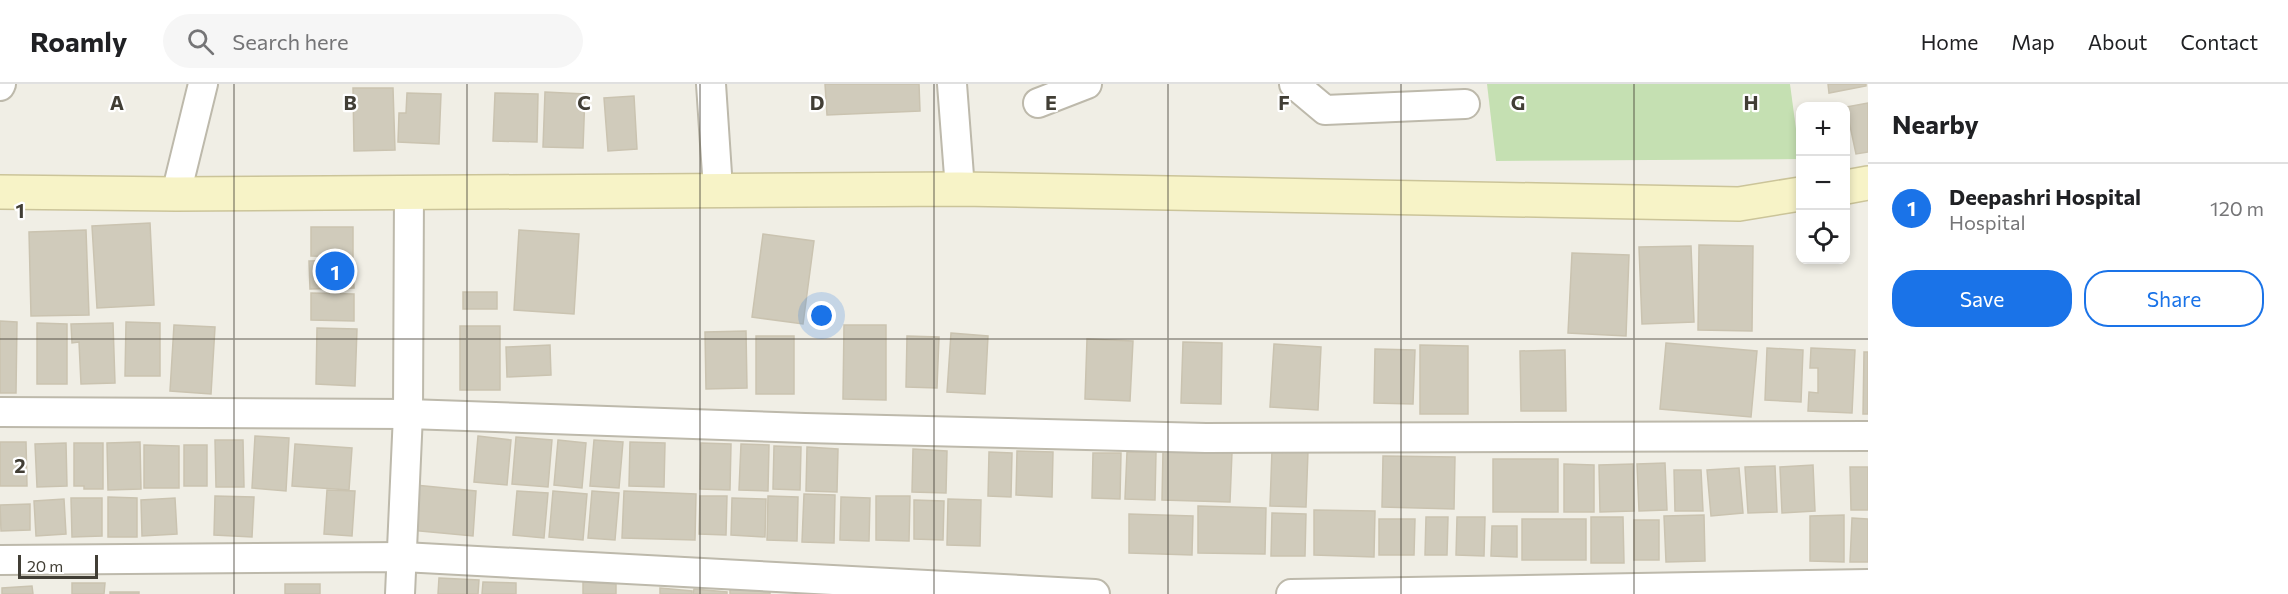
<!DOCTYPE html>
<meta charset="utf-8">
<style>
:root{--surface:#fff;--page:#f6f6f6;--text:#202124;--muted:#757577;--line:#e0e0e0;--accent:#1a73e8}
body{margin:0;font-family:Commissioner,sans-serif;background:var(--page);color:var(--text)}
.controls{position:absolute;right:18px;top:18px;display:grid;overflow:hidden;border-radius:12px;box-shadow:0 3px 9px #0003}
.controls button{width:54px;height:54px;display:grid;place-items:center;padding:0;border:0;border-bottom:2px solid var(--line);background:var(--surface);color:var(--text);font:30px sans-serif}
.scale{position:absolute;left:18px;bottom:15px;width:80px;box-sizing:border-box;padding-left:6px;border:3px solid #413e35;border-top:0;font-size:16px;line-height:21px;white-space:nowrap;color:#413e35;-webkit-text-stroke:4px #fff;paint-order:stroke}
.you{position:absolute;left:822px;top:232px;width:21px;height:21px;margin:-15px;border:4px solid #fff;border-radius:50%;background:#1a73e8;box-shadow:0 0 0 9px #1a73e833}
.badge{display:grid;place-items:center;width:39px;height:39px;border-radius:50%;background:var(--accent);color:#fff;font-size:20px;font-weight:700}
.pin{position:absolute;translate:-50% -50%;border:3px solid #fff;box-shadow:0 2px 6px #0006}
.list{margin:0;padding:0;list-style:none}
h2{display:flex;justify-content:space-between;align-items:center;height:78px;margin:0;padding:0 24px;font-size:26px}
h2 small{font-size:20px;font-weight:400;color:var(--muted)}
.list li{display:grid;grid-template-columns:39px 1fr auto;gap:18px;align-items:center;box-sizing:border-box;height:90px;padding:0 24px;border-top:2px solid var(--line)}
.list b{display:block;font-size:22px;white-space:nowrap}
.list p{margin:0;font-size:20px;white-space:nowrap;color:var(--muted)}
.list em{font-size:20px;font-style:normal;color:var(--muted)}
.actions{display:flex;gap:12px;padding:18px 24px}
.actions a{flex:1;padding:14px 0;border:2px solid var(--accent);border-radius:24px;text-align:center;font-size:21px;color:var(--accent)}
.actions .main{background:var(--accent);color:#fff}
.icon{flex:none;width:33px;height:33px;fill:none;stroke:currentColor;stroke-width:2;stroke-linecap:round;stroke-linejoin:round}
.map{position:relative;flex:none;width:1868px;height:510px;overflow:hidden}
header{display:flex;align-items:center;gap:36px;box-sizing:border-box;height:84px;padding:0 30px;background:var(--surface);border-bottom:2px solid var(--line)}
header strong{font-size:28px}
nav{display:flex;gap:33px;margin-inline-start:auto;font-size:21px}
.search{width:420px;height:54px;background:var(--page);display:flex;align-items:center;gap:15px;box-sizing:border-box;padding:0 21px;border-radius:33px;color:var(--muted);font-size:22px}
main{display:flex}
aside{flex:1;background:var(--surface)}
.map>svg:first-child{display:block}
.green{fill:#c5e0b2}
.building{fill:#d0cbbb;stroke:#cac3b0;stroke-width:1.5}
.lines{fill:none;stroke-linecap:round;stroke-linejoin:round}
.street-casing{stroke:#bdb9ab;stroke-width:32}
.secondary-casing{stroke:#cbc499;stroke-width:36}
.street{stroke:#fff;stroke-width:28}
.secondary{stroke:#f7f3c7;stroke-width:33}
.grid{fill:none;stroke:#413e35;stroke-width:1.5;stroke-opacity:0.55}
.grid-label{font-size:20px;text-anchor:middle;font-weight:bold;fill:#413e35;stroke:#fff;stroke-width:4.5;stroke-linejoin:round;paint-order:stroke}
</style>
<header>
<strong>Roamly</strong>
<div class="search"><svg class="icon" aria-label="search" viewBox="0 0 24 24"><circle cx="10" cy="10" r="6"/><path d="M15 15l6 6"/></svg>Search here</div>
<nav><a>Home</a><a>Map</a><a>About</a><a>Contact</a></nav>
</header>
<main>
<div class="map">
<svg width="1868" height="510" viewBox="0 0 1868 510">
<rect width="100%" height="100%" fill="#f0eee5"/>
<polygon class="green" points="1487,0 1790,0 1800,75 1496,77"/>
<g class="building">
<polygon points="825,0 919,0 920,27 827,31"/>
<polygon points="1828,0 1866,0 1866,2 1829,9"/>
<polygon points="353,4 393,4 395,66 354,67"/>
<polygon points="545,8 585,10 583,64 543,63"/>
<polygon points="407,9 441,10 439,60 398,58 399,29 406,29"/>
<polygon points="495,9 538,10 537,58 493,57"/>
<polygon points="634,12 637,65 608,67 604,14"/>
<polygon points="1868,19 1868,68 1856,70 1846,23"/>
<polygon points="150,139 154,221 97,224 92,142"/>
<polygon points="311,143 353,143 353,173 311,172"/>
<polygon points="86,146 89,231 31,232 29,148"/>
<polygon points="519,146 579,150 574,230 514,226"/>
<polygon points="763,150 814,157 803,240 752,233"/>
<polygon points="1699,161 1753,162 1752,247 1698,246"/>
<polygon points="1691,162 1694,238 1642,240 1639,163"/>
<polygon points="1572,169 1629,171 1626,252 1568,249"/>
<polygon points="353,176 354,204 310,205 309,177"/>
<rect x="463" y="208" width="34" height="17"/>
<polygon points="311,209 354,210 354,237 311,236"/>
<polygon points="0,237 17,238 16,309 0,309"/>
<polygon points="126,238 160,239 160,292 125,292"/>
<polygon points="37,239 67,240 67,300 37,300"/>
<polygon points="113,239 115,299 81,300 79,258 72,259 71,240"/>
<polygon points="174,241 215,243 211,310 170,307"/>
<polygon points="844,241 886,241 886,316 843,315"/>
<rect x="460" y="242" width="40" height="64"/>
<polygon points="317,244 357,245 355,302 316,300"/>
<polygon points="746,247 747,304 706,305 705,248"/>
<polygon points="951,249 988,252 985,310 947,308"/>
<rect x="756" y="252" width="38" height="58"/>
<polygon points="907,252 939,253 937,304 906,303"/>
<polygon points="1087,255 1133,257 1130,317 1085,315"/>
<polygon points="1183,258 1222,259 1221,320 1181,319"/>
<polygon points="1666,259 1757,267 1751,333 1660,325"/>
<polygon points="1274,260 1321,263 1318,326 1270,323"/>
<polygon points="550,261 551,291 507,293 506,263"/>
<polygon points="1420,261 1468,262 1468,330 1420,330"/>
<polygon points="1767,264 1803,266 1801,318 1765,316"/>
<polygon points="1811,264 1855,266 1852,329 1808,327 1809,308 1818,309 1818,284 1810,284"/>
<polygon points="1375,265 1415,266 1413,320 1374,319"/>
<polygon points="1565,266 1566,327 1521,327 1520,267"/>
<polygon points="1864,268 1868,268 1868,330 1863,330"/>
<polygon points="255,352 289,354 286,407 252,404"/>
<polygon points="478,352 511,356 507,401 474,398"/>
<polygon points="516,353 552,356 548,403 512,400"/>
<polygon points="215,356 243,356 244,403 216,403"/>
<polygon points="558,356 586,359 582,404 554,401"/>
<polygon points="594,356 623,358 619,404 590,402"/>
<polygon points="0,358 26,358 27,402 0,402"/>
<polygon points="140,358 141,405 108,406 107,359"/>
<polygon points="630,358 665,359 664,403 629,402"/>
<polygon points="66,359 67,402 37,403 35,360"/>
<polygon points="74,359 103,359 103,405 84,405 84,402 74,402"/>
<polygon points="701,359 731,360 730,406 700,405"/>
<polygon points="295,360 352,364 349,406 292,402"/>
<polygon points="741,360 769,361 768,407 739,406"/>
<polygon points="144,361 179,362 179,404 144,404"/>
<rect x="184" y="361" width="23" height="41"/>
<polygon points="774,362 801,363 800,406 773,405"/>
<polygon points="807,363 838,365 837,408 806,407"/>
<polygon points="913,365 947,367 946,409 912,408"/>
<polygon points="1272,366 1308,367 1306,423 1270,422"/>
<polygon points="1017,367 1053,368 1052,413 1016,411"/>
<polygon points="1163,367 1232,368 1230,418 1162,416"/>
<polygon points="989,368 1012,369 1011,413 988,412"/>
<polygon points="1127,368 1156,368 1155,416 1125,415"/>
<polygon points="1093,369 1121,369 1120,415 1092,414"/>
<polygon points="1383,372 1455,373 1454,425 1382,423"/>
<rect x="1493" y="375" width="65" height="53"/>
<polygon points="1665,379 1667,426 1639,427 1637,380"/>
<polygon points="1564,380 1594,381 1594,428 1564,428"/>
<polygon points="1633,380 1634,427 1600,428 1599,381"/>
<polygon points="1813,381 1815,427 1782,429 1780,383"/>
<polygon points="1775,382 1777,428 1748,429 1745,383"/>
<polygon points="1850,383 1868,383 1868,426 1851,426"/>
<polygon points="1739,384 1743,429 1711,432 1707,386"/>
<polygon points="1674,386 1701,386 1703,427 1675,427"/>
<polygon points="415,401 476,407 473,452 410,446"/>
<polygon points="327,406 355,407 352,452 324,450"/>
<polygon points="517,407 548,409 544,454 513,451"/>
<polygon points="553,407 587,410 583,456 549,453"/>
<polygon points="592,407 619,409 615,456 588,454"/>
<polygon points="624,407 696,410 695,456 622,454"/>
<polygon points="804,410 835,411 834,459 802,458"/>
<polygon points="215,412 254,413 252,453 214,451"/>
<polygon points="700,412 727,412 726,451 699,450"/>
<polygon points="768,412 798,413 797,457 767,456"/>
<polygon points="876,412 910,412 909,457 876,456"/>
<polygon points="108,413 137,414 137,453 108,453"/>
<polygon points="841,413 870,414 869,457 840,456"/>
<polygon points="71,414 102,414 102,452 72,453"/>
<polygon points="175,414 177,450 142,452 141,416"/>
<polygon points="732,414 766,415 765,453 731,451"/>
<polygon points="64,415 66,450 36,452 34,417"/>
<polygon points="948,415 981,416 980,462 947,461"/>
<polygon points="914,416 944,417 943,456 914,455"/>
<polygon points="30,420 30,446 1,447 0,421"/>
<polygon points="1198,422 1266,424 1265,470 1198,469"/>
<polygon points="1314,426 1375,427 1374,473 1314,471"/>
<polygon points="1272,429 1306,430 1305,472 1271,472"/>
<polygon points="1129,430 1193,432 1192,471 1129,469"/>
<polygon points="1704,431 1705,477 1666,478 1664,432"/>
<polygon points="1844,431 1844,478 1810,477 1810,432"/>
<polygon points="1426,433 1448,433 1447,471 1425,471"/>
<polygon points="1457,433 1485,433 1484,472 1456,471"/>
<polygon points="1591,433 1623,433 1624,479 1591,479"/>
<polygon points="1852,434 1868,435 1868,478 1850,478"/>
<polygon points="1379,435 1415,435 1414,471 1379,471"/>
<rect x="1522" y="435" width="64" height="41"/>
<rect x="1634" y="436" width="25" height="40"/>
<polygon points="1492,442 1517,442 1517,473 1491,472"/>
<polygon points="439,494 479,496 478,510 438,510"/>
<polygon points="483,498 516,499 516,510 482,510"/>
<polygon points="583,498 616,500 616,510 583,510"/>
<polygon points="72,499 105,499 104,510 72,510"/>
<rect x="285" y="500" width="35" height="10"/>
<polygon points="32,502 33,510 2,510 2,504"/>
<polygon points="660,504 692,507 692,510 660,510"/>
<polygon points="694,505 727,508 727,510 693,510"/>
<polygon points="730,505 770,508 770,510 730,510"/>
<rect x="110" y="508" width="29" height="2"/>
</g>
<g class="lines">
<g class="street-casing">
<g id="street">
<polyline points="711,0 718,105"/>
<polyline points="952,0 960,105"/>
<polyline points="1294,0 1325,26 1465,20"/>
<polyline points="0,2 1,0"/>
<polyline points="1038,19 1087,0"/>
<polyline points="176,110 203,0"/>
<polyline points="0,328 408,330 805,344 1206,354 1868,352"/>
<polyline points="0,476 403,473 1095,510"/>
<polyline points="400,510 408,330 409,107"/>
<polyline points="1291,510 1868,500"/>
</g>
</g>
<g class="secondary-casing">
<g id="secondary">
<polyline points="1846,103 1868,99"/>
<polyline points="0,108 176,110 960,105 1739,120 1800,110"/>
</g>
</g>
<use href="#street" class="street"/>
<use href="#secondary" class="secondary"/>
</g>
<path class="grid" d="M234 0V510M467 0V510M700 0V510M934 0V510M1168 0V510M1401 0V510M1634 0V510M0 255H1868"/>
<g class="grid-label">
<text x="117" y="26">A</text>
<text x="350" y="26">B</text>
<text x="584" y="26">C</text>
<text x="817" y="26">D</text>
<text x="1051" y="26">E</text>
<text x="1284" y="26">F</text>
<text x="1518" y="26">G</text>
<text x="1751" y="26">H</text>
<text x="20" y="134">1</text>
<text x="20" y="389">2</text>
</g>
</svg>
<div class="controls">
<button>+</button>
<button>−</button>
<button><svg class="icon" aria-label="locate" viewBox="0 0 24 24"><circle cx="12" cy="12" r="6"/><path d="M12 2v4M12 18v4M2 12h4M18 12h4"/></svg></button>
</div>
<div class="scale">20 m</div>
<div class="you"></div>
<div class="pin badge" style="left:335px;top:187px">1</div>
</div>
<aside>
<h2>Nearby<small></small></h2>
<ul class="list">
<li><span class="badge">1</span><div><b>Deepashri Hospital</b><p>Hospital</p></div><em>120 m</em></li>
</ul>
<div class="actions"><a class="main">Save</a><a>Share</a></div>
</aside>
</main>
